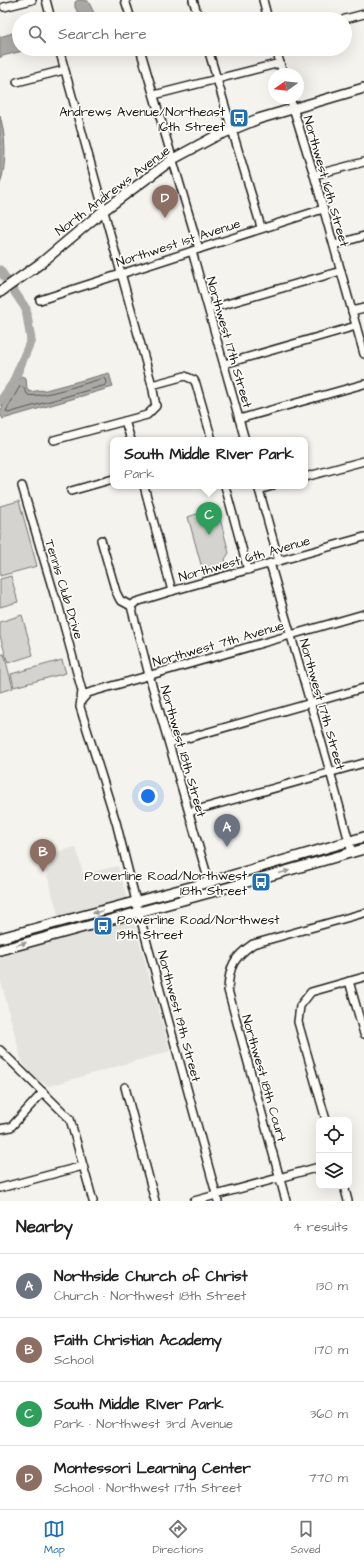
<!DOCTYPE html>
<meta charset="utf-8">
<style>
:root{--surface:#fff;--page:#f2f2f2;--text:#222;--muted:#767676;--line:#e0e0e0;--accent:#1f6fb2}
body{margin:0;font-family:"Architects Daughter",sans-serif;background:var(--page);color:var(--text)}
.controls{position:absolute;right:12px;bottom:12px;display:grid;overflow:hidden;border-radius:8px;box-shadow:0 4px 16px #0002}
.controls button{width:36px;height:36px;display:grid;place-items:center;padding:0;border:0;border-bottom:1px solid var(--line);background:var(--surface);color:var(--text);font:20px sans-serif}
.compass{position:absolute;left:268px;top:68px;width:36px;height:36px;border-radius:50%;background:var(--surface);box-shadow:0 4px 16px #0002;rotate:256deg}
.you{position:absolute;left:148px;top:796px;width:14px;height:14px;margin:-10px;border:3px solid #fff;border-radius:50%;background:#1a73e8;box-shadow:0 0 0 6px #1a73e833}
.badge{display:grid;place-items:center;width:26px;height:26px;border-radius:50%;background:var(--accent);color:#fff;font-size:13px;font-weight:700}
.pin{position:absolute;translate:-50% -33px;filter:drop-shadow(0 1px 2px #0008)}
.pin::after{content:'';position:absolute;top:21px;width:14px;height:12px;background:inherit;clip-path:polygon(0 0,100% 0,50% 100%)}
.popup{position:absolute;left:110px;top:437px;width:198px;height:52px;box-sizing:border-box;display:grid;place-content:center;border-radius:8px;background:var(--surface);filter:drop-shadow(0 1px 3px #0005);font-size:13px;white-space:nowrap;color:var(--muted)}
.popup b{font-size:15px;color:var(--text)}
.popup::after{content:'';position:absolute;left:50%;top:100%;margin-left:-8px;border:8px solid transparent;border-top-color:var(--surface)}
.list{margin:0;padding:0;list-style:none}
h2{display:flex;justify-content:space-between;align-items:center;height:52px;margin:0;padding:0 16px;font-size:17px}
h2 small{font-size:13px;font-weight:400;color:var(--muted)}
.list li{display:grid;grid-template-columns:26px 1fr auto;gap:12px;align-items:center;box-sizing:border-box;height:64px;padding:0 16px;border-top:1px solid var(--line)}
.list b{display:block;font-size:15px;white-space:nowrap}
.list p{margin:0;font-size:13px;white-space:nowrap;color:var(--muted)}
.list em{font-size:13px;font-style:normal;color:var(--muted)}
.icon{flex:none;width:22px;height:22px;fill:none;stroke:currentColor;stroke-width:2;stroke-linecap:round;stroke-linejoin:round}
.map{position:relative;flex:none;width:364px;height:1201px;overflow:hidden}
.search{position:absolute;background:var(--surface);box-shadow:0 4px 16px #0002;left:12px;right:12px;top:12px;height:44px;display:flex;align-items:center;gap:10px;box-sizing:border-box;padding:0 14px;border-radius:22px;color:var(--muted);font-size:15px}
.sheet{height:308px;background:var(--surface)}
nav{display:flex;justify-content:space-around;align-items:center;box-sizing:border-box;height:56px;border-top:1px solid var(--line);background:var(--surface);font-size:11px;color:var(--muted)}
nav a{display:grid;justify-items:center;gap:2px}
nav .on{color:var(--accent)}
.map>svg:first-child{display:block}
.built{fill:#e4e3de}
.green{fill:#d4d3cf;stroke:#787876}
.water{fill:#abaaa6;stroke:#72716f}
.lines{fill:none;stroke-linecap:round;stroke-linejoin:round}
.shore{stroke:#555553;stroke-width:1}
.river{stroke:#abaaa6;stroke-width:9}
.minor-casing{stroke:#1c1c1c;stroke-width:10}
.major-casing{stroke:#1c1c1c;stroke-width:12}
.minor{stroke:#fdfcf7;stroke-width:7}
.major{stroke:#fdfcf7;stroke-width:9}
.oneway{fill:#989794}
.labels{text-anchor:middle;stroke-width:3.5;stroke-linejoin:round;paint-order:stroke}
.poi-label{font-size:13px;fill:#1c1c1c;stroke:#fdfcf7;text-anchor:end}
.street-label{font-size:13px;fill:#1c1c1c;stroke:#fdfcf7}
</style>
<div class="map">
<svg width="364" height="1201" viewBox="0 0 364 1201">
<rect width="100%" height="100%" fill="#f4f3ee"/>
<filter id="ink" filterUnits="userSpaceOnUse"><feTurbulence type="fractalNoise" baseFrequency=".025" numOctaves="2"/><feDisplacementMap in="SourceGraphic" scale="8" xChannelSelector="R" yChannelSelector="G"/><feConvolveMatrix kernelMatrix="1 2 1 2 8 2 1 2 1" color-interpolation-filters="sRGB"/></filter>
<g filter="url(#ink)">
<polygon class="built" points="76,847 83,874 118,866 170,1051 49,1086 35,1078 22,1062 0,978 0,954 64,936 42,856"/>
<g class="green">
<polygon points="19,501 37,566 0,576 0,506"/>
<polygon points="217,507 229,553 225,559 229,572 205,579 188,517"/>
<polygon points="11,576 18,602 0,607 0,579"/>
<polygon points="22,615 33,655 8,663 0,636 0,622"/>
<polygon points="4,654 13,688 0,692 0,655"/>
<polygon points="62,660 66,673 14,687 11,674"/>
</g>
<g class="water">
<polygon points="78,0 88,1 97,19 81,19 75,7 75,2"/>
<polygon points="19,31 19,49 27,50 2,56 0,58 0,37"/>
<path d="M0 116C6 136 7 164 0 184Z"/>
<polygon points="109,373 113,387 3,419 0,414 3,405 21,376 26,378 27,389 30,392 42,390 42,391"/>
</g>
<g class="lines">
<path class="shore" d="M104 378 106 379 107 382 106 385 8 413 6 411 20 386 23 387 28 395C39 399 89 382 104 378Z"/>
<polyline class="river" points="0,270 26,309 31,340 13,383 0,402"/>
<g class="minor-casing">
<g id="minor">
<polyline points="46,0 51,19"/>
<polyline points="125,0 131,19"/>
<polyline points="193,0 199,19"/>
<polyline points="263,0 268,19"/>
<polyline points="4,7 32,0"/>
<polyline points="345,19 364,14"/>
<polyline points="140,49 199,249"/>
<polyline points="208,49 261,227"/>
<polyline points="276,49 283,74"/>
<polyline points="17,82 64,70"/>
<polyline points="154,95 280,63"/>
<polyline points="290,98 314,175 364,354"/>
<polyline points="314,175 364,162"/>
<polyline points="334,245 364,236"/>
<polyline points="192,251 245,440"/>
<polyline points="40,300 323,209"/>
<polyline points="209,309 341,271"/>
<polyline points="352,311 364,308"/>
<polyline points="224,364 356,326"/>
<polyline points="152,385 185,376 194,380 196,384 212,440"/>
<polyline points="239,419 364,384"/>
<polyline points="125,421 131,440"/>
<polyline points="54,440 147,415 156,406 152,385 59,49"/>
<polyline points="305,477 364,461"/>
<polyline points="22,486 55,597 57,600 82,691 80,707 116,822 141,921 218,1201"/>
<polyline points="144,486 172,591"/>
<polyline points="225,486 248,570"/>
<polyline points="258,486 279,561"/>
<polyline points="259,490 272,486"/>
<polyline points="71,491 113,479"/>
<polyline points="101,540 116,592 120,600 131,606"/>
<polyline points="270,563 331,775 352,853"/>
<polyline points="131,606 149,675 209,882"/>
<polyline points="131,606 136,602 172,591 364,537"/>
<polyline points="82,700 88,693 364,614"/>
<polyline points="170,743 364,688"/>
<polyline points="189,812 364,763"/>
<polyline points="349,981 364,1034"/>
<polyline points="0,1050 70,1119 93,1201"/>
<polyline points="125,1087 155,1201"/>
<polyline points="326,1120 298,1022 300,1006 311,992 364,977"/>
<polyline points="0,1129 11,1127 43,1092"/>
<polyline points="344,1186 348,1201"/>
<polyline points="0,1188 83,1166"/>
<polyline points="194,1201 319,1167"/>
<path d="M286 1201 228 990C229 966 234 957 253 944L364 913"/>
</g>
</g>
<g class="major-casing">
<g id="major">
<polyline points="0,292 41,263 103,211 173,159 214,137 258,119 364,88"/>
<polyline points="0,938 209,882 364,837"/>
<polyline points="0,950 212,892 364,849"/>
</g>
</g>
<use href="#minor" class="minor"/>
<use href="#major" class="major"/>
</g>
<defs><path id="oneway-solid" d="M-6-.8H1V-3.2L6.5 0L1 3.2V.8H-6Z"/></defs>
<g class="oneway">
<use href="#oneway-solid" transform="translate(284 872) rotate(-16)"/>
<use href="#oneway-solid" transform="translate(98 912) rotate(165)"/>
<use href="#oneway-solid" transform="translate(21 944) rotate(-15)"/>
</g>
</g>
<defs>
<g id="bus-square" transform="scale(1)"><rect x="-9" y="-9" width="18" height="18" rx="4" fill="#1f6fb2" stroke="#fdfcf7"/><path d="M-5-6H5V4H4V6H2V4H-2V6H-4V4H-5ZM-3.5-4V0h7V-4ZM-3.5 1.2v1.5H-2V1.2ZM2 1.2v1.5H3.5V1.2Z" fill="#fff"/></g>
</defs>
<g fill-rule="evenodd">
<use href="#bus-square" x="239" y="118"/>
<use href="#bus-square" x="261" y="882"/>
<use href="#bus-square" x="103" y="926"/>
</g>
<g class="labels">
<g class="poi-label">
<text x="225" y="116">Andrews Avenue/Northeast<tspan x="225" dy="15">16th Street</tspan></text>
<text x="247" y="880">Powerline Road/Northwest<tspan x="247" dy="15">18th Street</tspan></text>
<text x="117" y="924" text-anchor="start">Powerline Road/Northwest<tspan x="117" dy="15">19th Street</tspan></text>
</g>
<g class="street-label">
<text transform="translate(327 181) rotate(74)" y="5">Northwest 16th Street</text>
<text transform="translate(112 190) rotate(-37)" y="5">North Andrews Avenue</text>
<text transform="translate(178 242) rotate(-18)" y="5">Northwest 1st Avenue</text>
<text transform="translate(230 342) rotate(74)" y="5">Northwest 17th Street</text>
<text transform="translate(244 558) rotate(-16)" y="5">Northwest 6th Avenue</text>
<text transform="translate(65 589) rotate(73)" y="5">Tennis Club Drive</text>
<text transform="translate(218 643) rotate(-16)" y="5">Northwest 7th Avenue</text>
<text transform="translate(323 704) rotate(74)" y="5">Northwest 17th Street</text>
<text transform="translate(184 751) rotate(74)" y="5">Northwest 18th Street</text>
<text transform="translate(180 1016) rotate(75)" y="5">Northwest 19th Street</text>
<text transform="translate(265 1078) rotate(74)" y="5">Northwest 18th Court</text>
</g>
</g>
</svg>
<div class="controls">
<button><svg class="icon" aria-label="locate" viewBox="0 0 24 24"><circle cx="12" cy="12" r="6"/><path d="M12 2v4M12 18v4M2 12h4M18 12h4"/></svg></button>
<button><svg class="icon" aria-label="layers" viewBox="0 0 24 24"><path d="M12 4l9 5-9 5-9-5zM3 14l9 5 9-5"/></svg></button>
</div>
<svg class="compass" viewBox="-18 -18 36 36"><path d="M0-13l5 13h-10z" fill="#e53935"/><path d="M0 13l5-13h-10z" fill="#767676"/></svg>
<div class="you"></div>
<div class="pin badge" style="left:227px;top:847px;background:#6b7280">A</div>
<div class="pin badge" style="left:43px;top:872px;background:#8d6e63">B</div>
<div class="pin badge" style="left:209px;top:535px;background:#2e9e5b">C</div>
<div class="popup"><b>South Middle RIver Park</b>Park</div>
<div class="pin badge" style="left:165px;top:218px;background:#8d6e63">D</div>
<div class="search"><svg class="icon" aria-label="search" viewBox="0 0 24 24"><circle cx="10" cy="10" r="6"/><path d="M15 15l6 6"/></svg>Search here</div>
</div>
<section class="sheet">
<h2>Nearby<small>4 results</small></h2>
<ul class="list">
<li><span class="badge" style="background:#6b7280">A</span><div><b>Northside Church of Christ</b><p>Church · Northwest 18th Street</p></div><em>130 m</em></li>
<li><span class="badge" style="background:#8d6e63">B</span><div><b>Faith Christian Academy</b><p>School</p></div><em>170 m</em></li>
<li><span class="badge" style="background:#2e9e5b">C</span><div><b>South Middle RIver Park</b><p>Park · Northwest 3rd Avenue</p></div><em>360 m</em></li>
<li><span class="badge" style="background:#8d6e63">D</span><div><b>Montessori Learning Center</b><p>School · Northwest 17th Street</p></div><em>770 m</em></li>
</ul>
</section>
<nav>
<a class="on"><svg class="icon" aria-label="map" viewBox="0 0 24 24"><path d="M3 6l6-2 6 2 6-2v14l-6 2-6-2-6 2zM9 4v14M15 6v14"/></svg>Map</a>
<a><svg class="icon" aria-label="directions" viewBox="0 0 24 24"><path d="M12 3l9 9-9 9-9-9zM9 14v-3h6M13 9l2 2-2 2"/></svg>Directions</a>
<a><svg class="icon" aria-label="saved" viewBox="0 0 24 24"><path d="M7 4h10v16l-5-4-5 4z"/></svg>Saved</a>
</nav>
